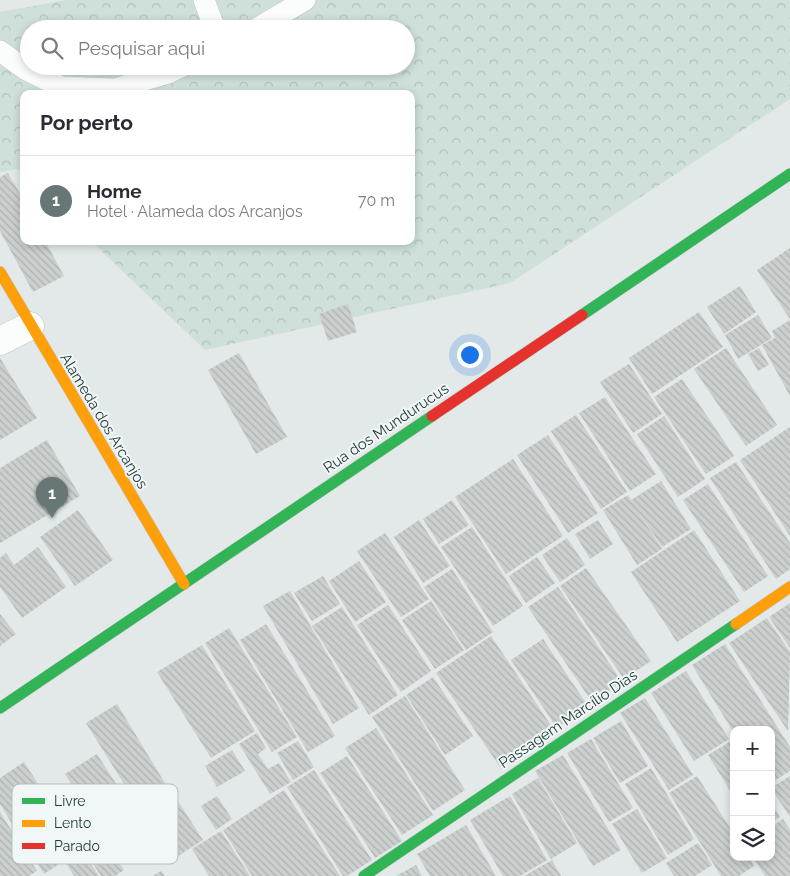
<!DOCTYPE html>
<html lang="pt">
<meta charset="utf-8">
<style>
:root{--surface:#fff;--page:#f2f2f3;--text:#2b2b33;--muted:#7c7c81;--line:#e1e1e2;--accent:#667776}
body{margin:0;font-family:Raleway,sans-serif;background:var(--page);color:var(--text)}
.controls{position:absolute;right:15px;bottom:15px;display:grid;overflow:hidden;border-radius:10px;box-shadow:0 2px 8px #0003}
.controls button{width:45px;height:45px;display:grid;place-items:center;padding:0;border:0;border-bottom:1px solid var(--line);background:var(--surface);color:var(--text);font:25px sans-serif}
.you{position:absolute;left:469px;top:354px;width:18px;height:18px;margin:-12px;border:4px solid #fff;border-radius:50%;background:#1a73e8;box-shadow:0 0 0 8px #1a73e833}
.badge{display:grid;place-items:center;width:32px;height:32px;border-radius:50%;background:var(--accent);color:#fff;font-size:16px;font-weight:700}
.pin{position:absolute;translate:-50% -41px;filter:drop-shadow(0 1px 2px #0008)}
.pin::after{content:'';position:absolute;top:26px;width:18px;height:15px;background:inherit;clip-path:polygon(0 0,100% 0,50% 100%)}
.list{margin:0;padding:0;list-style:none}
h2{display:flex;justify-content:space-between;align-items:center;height:65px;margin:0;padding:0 20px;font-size:21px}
h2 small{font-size:16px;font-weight:400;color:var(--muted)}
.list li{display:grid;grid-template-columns:32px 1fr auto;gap:15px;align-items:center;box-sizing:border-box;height:90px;padding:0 20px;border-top:1px solid var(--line)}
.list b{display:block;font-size:19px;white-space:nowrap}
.list p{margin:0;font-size:16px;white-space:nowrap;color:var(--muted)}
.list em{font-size:16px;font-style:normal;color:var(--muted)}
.icon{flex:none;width:28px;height:28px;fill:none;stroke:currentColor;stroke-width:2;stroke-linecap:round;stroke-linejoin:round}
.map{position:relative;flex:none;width:790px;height:876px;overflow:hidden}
.search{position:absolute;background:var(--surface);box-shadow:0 2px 8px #0003;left:20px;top:20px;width:395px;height:55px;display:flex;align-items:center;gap:12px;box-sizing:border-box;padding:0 18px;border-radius:28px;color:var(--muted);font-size:19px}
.panel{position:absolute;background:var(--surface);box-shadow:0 2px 8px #0003;left:20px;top:90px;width:395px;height:155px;border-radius:10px}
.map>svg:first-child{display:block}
.forest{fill:url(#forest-crowns);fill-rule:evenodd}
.building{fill:url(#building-back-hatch)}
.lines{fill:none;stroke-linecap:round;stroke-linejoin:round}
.lane-casing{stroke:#c0c5c5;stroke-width:22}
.street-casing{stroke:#c0c5c5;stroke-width:29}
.fast-casing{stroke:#c0c6c5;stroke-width:12}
.slow-casing{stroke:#c0c6c5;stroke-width:12}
.jam-casing{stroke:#c0c6c5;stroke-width:12}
.lane{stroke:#fbfcfc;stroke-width:21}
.street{stroke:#fbfcfc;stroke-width:28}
.fast{stroke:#30b455;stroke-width:11}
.slow{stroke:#ff9f0a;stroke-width:11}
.jam{stroke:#e5322d;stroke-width:11}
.labels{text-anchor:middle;stroke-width:4;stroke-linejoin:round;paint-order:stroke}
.street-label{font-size:15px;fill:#233a39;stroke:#f1f7f6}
.key{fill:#f1f7f6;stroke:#b3bebd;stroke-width:1}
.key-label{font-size:14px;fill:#233a39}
</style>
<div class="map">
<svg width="790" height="876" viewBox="0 0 790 876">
<defs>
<pattern id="forest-crowns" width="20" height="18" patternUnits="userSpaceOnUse" patternTransform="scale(1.25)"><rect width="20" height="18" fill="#cee0d9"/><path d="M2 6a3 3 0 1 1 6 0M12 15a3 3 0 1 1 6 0" fill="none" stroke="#b1c1bb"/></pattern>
<pattern id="building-back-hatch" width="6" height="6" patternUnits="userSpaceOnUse" patternTransform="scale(1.25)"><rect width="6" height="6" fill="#cbcfce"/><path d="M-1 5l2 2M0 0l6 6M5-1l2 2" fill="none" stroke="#aeb2b2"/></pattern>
</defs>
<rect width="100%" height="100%" fill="#e3e8e8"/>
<path class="forest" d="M66 0H790V99L510 283 205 350 91 241H411V94H24V176L18 169 0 172V12ZM29 29H406V66H29Z"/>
<g class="building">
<polygon points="8,173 24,201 24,241 45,241 64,276 33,292 0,231 0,177"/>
<polygon points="790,248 790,319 757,270"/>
<polygon points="740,286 756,312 724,334 707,307"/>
<polygon points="348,304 357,332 328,341 319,314"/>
<polygon points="699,312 723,347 652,394 629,358"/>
<polygon points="758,315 772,338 738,359 725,335"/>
<polygon points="790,320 790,396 762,345 775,338 772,331"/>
<polygon points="726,348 777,425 746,446 694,369"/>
<polygon points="759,348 769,365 758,371 748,354"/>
<polygon points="239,353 287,437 256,454 208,370"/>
<polygon points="0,358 37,418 0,440"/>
<polygon points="629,364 662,414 633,433 600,382"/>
<polygon points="682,379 734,456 706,474 654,397"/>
<polygon points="605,397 656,474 630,491 579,413"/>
<polygon points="576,415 627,492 601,509 551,431"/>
<polygon points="664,416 705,479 678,497 637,434"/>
<polygon points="790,427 790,536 740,460"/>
<polygon points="548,435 598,513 568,533 517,455"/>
<polygon points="47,440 80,496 0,543 0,468"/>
<polygon points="513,459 563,536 506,574 455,497"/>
<polygon points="736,462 790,543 790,569 776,579 710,478"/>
<polygon points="661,481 691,529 662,547 636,508 662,549 637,565 603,510 628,495 631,500"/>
<polygon points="708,484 768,576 744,592 683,500"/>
<polygon points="452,500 469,525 439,544 423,519"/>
<polygon points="78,510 113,560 75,586 40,537"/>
<polygon points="419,520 450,566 423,583 394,537"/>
<polygon points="598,520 613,544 590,559 575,534"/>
<polygon points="472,527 523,606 493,626 441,547"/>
<polygon points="694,530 740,601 677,642 631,572"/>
<polygon points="385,533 429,599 401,617 357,551"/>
<polygon points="567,538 585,565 560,582 542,555"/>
<polygon points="38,547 66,587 22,618 0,587 0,558 6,553 14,565"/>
<polygon points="537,557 555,583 526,603 509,576"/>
<polygon points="359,561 386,602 355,622 329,581"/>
<polygon points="586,568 651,661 624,679 560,586"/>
<polygon points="452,569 493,632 466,650 424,587"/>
<polygon points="323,576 340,604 312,621 294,593"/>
<polygon points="558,587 622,682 592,702 528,607"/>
<polygon points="290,591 359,708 333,724 263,606"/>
<polygon points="431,601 464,650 435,669 402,620"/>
<polygon points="790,603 790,648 769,617"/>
<polygon points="388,605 431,671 401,692 357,625"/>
<polygon points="342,607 398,695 369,715 312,626"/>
<polygon points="0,614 16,634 0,646"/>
<polygon points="767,618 790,652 788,731 729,643"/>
<polygon points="266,624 335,736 308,752 240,640"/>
<polygon points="229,628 297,737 272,752 205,643"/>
<polygon points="491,636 554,730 500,767 436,673"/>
<polygon points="543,639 588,706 557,728 511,660"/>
<polygon points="725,644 790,747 790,771 771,783 771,730 734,730 734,733 692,665"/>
<polygon points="202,645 255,731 211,758 157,672"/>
<polygon points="686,671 729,739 694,761 651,693"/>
<polygon points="433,677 473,736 445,755 406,695"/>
<polygon points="405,696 465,790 433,811 372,717"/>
<polygon points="645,698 693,775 669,790 620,713"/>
<polygon points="117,704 171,793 141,811 86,723"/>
<polygon points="621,721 648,766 620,783 593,738"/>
<polygon points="376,728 433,815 402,835 345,748"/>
<polygon points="257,733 266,748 258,754 268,769 279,763 291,782 270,794 239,744"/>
<polygon points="591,739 633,808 609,822 567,753"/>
<polygon points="733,740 734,742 734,797 708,755"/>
<polygon points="298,741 314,767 293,780 277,753"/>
<polygon points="232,750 245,771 217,787 205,766"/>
<polygon points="97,754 153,842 122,863 65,774"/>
<polygon points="563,755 621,850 593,866 535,771"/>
<polygon points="347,756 402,841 375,858 320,773"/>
<polygon points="24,762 60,818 23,842 0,804 0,778"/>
<polygon points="651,768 694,839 668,855 625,784"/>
<polygon points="314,770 372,860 347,876 343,876 287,787"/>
<polygon points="697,776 734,834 734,857 749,857 754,866 739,876 721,876 669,793"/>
<polygon points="790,776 790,817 771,788"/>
<polygon points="538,778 577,843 551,859 512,794"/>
<polygon points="284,790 340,876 252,876 223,830"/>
<polygon points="217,796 232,819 216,830 201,806"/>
<polygon points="510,796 547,860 520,876 503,876 470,820"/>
<polygon points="176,798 203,840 178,856 151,815"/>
<polygon points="771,803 780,817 771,822"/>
<polygon points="637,809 667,858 642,873 612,824"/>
<polygon points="0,812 37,871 29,876 0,876"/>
<polygon points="783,819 790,830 790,876 765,876 753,857 771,857 771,827"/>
<polygon points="466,825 496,876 430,876 417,854"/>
<polygon points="52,827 70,857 44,874 25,844"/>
<polygon points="221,831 250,876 209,876 192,849"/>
<polygon points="101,835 124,870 115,876 101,876 82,847"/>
<polygon points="698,843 712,865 695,876 674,876 666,863"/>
<polygon points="83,852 99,876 74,876 66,863"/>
<polygon points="552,860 561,876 524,876"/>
<polygon points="416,865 422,876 396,876"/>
<polygon points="161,871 165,876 153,876"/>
</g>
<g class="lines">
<g class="lane-casing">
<g id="lane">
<polyline points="204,0 215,29"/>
<polyline points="256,29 305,0"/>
<polyline points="0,51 25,69 61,87 115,89 168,73 183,66"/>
</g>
</g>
<g class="street-casing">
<polyline id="street" points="0,341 30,326"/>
</g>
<g class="fast-casing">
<g id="fast">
<polyline points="582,315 790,174"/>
<polyline points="0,708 432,416"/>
<polyline points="364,876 736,624"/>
</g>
</g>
<g class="slow-casing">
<g id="slow">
<polyline points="0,272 184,584"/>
<polyline points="736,624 790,587"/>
</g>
</g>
<g class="jam-casing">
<polyline id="jam" points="432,416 582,315"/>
</g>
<use href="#lane" class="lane"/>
<use href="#street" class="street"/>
<use href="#fast" class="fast"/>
<use href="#slow" class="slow"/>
<use href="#jam" class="jam"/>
</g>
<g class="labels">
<g class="street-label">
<text transform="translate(104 421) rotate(59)" y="5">Alameda dos Arcanjos</text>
<text transform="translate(386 428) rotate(-34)" y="5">Rua dos Mundurucus</text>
<text transform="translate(568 719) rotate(-34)" y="5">Passagem Marcílio Dias</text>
</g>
</g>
<rect x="12" y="784" width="166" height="80" rx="8" class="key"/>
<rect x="22" y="798" width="23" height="6" fill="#30b455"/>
<rect x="22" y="820" width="23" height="7" fill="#ff9f0a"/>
<rect x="22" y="843" width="23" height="6" fill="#e5322d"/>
<g class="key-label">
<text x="54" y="806">Livre</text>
<text x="54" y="828">Lento</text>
<text x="54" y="851">Parado</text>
</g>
</svg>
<div class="controls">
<button>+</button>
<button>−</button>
<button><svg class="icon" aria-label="layers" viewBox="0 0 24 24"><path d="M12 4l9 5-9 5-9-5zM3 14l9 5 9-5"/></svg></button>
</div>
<div class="you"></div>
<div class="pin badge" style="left:52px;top:518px">1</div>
<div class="search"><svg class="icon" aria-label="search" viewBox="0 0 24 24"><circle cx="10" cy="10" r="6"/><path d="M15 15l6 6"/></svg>Pesquisar aqui</div>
<section class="panel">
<h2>Por perto<small></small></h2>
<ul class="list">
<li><span class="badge">1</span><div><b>Home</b><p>Hotel · Alameda dos Arcanjos</p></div><em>70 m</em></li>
</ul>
</section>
</div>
